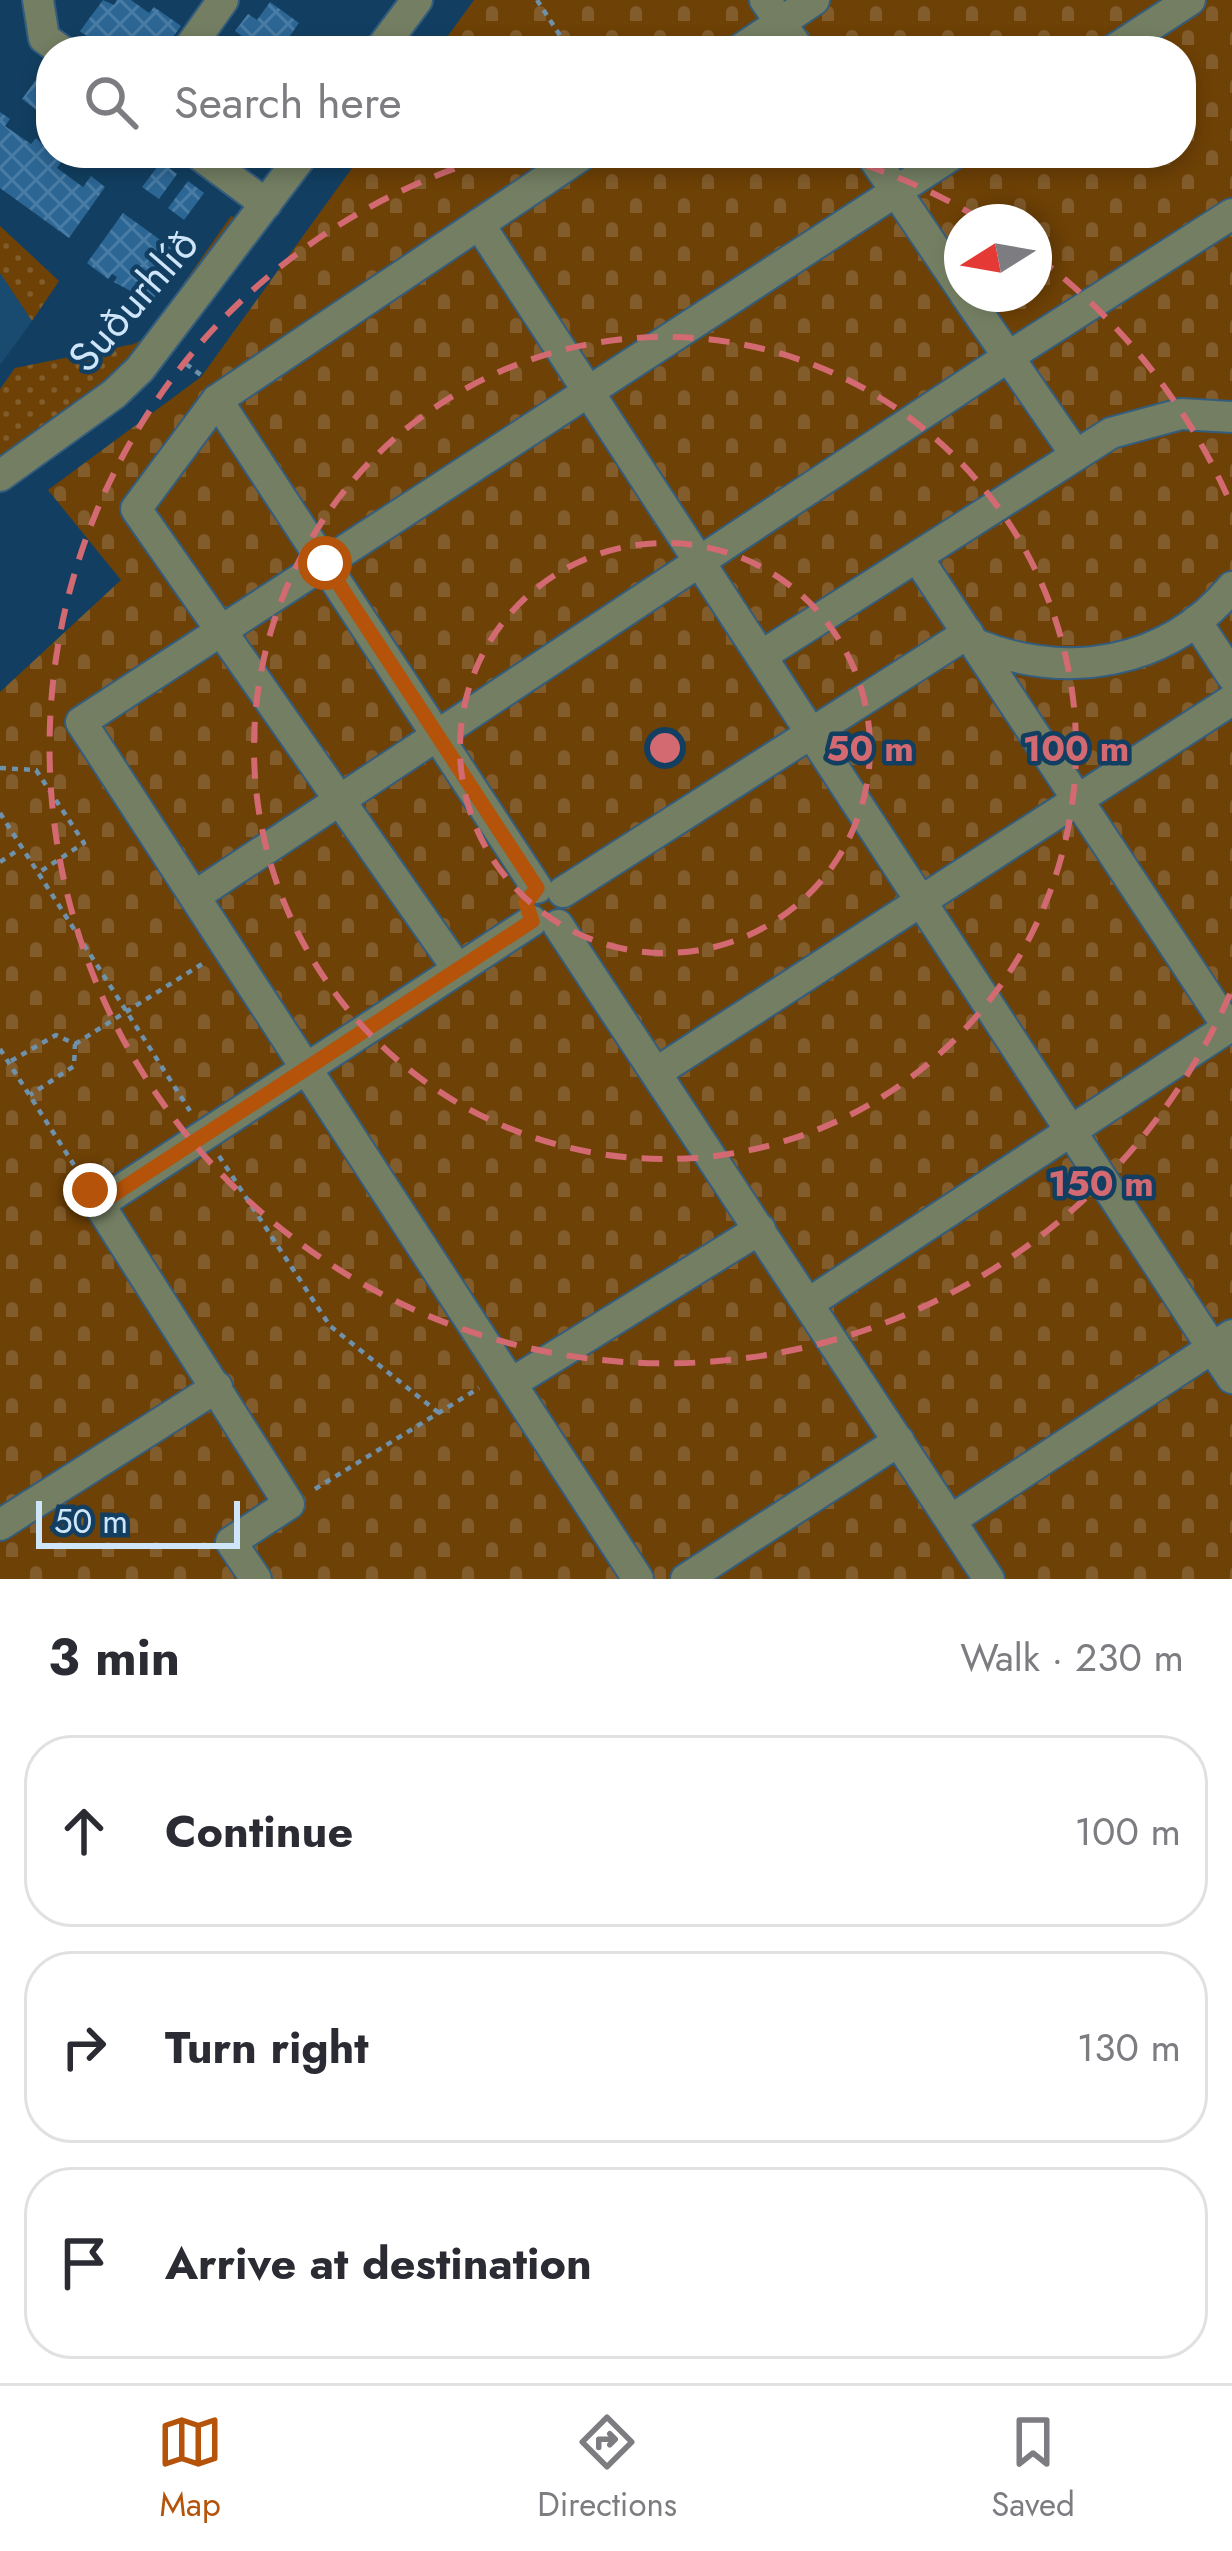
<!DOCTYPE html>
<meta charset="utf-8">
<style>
:root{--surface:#fff;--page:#f7f7f7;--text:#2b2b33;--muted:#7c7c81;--line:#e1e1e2;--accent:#b45309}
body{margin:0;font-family:Jost,sans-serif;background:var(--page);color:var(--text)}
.compass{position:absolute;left:944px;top:204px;width:108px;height:108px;border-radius:50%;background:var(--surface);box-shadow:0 6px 18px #0003;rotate:259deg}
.scale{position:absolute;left:36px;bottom:30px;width:204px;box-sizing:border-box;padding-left:12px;border:6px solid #cee5fa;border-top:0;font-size:33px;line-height:42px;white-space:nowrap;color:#cee5fa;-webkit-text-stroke:9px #123f61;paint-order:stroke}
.stop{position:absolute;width:36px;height:36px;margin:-27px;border:9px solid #b45309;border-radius:50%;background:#fff}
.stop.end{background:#b45309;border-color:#fff;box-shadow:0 3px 12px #0008}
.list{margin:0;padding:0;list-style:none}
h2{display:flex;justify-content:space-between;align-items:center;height:156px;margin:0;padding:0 48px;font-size:51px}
h2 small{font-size:39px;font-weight:400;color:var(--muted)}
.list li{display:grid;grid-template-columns:78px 1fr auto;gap:36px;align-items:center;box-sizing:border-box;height:192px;margin:0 24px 24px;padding:0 24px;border:3px solid var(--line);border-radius:48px}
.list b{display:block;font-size:45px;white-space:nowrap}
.list em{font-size:39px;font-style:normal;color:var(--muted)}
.icon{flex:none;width:66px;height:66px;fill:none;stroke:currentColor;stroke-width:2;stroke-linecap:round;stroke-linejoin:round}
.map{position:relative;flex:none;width:1232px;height:1579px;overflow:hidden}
.search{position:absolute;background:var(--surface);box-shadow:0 6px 18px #0003;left:36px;right:36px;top:36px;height:132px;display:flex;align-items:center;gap:30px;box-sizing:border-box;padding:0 42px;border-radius:48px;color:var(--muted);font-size:45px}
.sheet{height:804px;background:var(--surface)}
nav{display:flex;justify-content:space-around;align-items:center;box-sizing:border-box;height:168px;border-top:3px solid var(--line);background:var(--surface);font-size:33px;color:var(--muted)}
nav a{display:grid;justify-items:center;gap:6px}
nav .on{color:var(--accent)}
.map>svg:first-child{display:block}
.built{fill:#194b71}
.grass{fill:url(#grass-dots)}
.cemetery{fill:url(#cemetery-stones);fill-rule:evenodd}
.building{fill:url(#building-cross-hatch)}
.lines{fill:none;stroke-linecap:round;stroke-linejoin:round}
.minor-casing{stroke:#345d7d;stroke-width:34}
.path{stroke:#6e91ac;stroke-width:4.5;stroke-dasharray:6 6;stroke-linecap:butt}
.minor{stroke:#737e62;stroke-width:30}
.route{stroke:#b45309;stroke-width:15}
.ring{fill:none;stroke:#d36a72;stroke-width:6;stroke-dasharray:21 15}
.labels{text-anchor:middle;stroke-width:9;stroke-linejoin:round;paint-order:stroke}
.street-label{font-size:42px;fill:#cee5fa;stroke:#123f61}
.centre{fill:#d36a72;stroke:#123f61;stroke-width:6}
.ring-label{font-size:36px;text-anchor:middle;font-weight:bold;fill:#d36a72;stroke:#123f61;stroke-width:9;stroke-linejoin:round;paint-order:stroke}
</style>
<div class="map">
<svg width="1232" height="1579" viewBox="0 0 1232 1579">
<defs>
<pattern id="grass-dots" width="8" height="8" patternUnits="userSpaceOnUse" patternTransform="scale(3)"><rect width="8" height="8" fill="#6e4106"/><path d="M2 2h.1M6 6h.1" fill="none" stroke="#825c2b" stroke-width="1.8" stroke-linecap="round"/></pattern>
<pattern id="cemetery-stones" width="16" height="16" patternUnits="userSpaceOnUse" patternTransform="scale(3)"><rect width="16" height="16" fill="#6e4106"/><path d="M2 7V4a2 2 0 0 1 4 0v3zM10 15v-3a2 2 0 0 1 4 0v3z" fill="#825c2b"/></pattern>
<pattern id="building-cross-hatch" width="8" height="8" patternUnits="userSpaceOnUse" patternTransform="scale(3)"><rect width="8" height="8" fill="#2c6694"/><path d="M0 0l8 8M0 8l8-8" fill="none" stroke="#497ca4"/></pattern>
</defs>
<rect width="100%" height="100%" fill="#123f61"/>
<polygon class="built" points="0,273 32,321 0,365"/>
<g class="grass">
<polygon points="231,216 238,219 129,359 81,401 0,459 0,389 15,368 134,344 146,337"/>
<polygon points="0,226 59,281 32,321 0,273"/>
</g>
<path class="cemetery" d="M474 0H1232V1579H0V692L121 580 48 490 201 377 363 153H1181V51H437ZM962 222H1034V294H962Z"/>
<g class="building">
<polygon points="103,0 114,5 117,0 131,0 149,13 154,7 181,26 165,48 169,51 108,51 80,31"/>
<polygon points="270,2 299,23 279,51 231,51 242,36 235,31 248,14 257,20"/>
<polygon points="38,77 51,86 51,113 47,118 22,99"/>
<polygon points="0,112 10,119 5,126 31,144 36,138 51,153 64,158 57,168 83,187 91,176 105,187 69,238 0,188"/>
<polygon points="161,162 177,174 159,199 142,187"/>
<polygon points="188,181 204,193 184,220 168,208"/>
<polygon points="123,213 184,257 151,302 114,282 117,277 112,274 108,279 87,263"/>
</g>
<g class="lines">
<g class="minor-casing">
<g id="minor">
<polyline points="38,0 44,38 62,51"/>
<polyline points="765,0 800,51"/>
<polyline points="187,51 223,0"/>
<polyline points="379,51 417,0"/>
<polyline points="738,51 814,0"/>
<polyline points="1112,51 1190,0"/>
<polyline points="197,153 266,204"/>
<polyline points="870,153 962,289"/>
<polyline points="479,224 1232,1378"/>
<polyline points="965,294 1076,455"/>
<polyline points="217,400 537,888"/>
<polyline points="0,476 114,394 140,369 304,153"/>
<polyline points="917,557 1228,1027"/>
<polyline points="1196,621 1232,676"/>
<path d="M975 644C1067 681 1167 665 1232 587"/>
<polyline points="761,656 1111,433 1181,414 1232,417"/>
<polyline points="563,892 968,633"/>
<polyline points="195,896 1008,357 1232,214"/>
<polyline points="558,925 989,1579"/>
<polyline points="457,968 136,509 217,400 585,153"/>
<polyline points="657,1072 1232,700"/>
<polyline points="90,1190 289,1504 231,1542 256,1579"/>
<polyline points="99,1204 532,921"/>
<polyline points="809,1303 1232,1025"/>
<polyline points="512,1383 760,1229"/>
<polyline points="951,1520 1232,1335"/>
<polyline points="0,1525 217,1387"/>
<polyline points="638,1579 81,722 955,153"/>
<polyline points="686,1579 899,1441"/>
</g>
</g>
<g class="path">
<polyline points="537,0 570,51"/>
<polyline points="186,364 201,375"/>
<polyline points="0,768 36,770 84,843 38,873"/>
<polyline points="0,813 190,1111"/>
<polyline points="0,862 20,849"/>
<polyline points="75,1044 202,964"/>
<polyline points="0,1049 74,1165"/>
<polyline points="11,1061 56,1035 75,1044 74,1066 30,1095"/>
<polyline points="219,1156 330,1326 439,1413"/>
<polyline points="315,1489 479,1388"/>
</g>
<use href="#minor" class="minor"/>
</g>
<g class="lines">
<polyline class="route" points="90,1190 99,1204 532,921 526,903 537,888 325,563"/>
</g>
<g class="ring">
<circle cx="665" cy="748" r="205"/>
<circle cx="665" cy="748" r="411"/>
<path d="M1230 994A616 616 0 1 1 500 154M830 154A616 616 0 0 1 982 220M1036 256A616 616 0 0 1 1230 502"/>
</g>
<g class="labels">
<g class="street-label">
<text transform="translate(133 300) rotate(-49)" y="15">Suðurhlíð</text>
</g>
</g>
<circle cx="665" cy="748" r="18" class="centre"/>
<g class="ring-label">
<text x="870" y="761">50 m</text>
<text x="1076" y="761">100 m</text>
<text x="1101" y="1196">150 m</text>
</g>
</svg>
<svg class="compass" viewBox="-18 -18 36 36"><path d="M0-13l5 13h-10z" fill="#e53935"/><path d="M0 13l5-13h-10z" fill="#7c7c81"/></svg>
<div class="scale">50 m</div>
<div class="stop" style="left:325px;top:563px"></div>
<div class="stop end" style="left:90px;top:1190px"></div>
<div class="search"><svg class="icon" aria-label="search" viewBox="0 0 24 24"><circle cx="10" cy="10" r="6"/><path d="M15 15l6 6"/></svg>Search here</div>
</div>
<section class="sheet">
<h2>3 min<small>Walk · 230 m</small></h2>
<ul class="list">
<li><svg class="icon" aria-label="ahead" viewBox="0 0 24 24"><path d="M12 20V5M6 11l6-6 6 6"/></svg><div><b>Continue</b></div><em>100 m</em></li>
<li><svg class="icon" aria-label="right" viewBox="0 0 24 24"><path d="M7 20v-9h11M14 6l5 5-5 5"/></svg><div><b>Turn right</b></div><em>130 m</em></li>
<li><svg class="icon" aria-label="arrive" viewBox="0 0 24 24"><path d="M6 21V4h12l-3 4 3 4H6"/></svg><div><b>Arrive at destination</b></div></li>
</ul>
</section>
<nav>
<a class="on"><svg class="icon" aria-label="map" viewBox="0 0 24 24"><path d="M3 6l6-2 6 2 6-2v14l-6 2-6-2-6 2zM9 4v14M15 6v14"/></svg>Map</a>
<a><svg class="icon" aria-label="directions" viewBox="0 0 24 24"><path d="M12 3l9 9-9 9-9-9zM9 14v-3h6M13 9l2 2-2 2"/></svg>Directions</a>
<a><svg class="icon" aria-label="saved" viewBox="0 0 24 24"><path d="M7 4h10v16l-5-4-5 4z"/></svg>Saved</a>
</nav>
